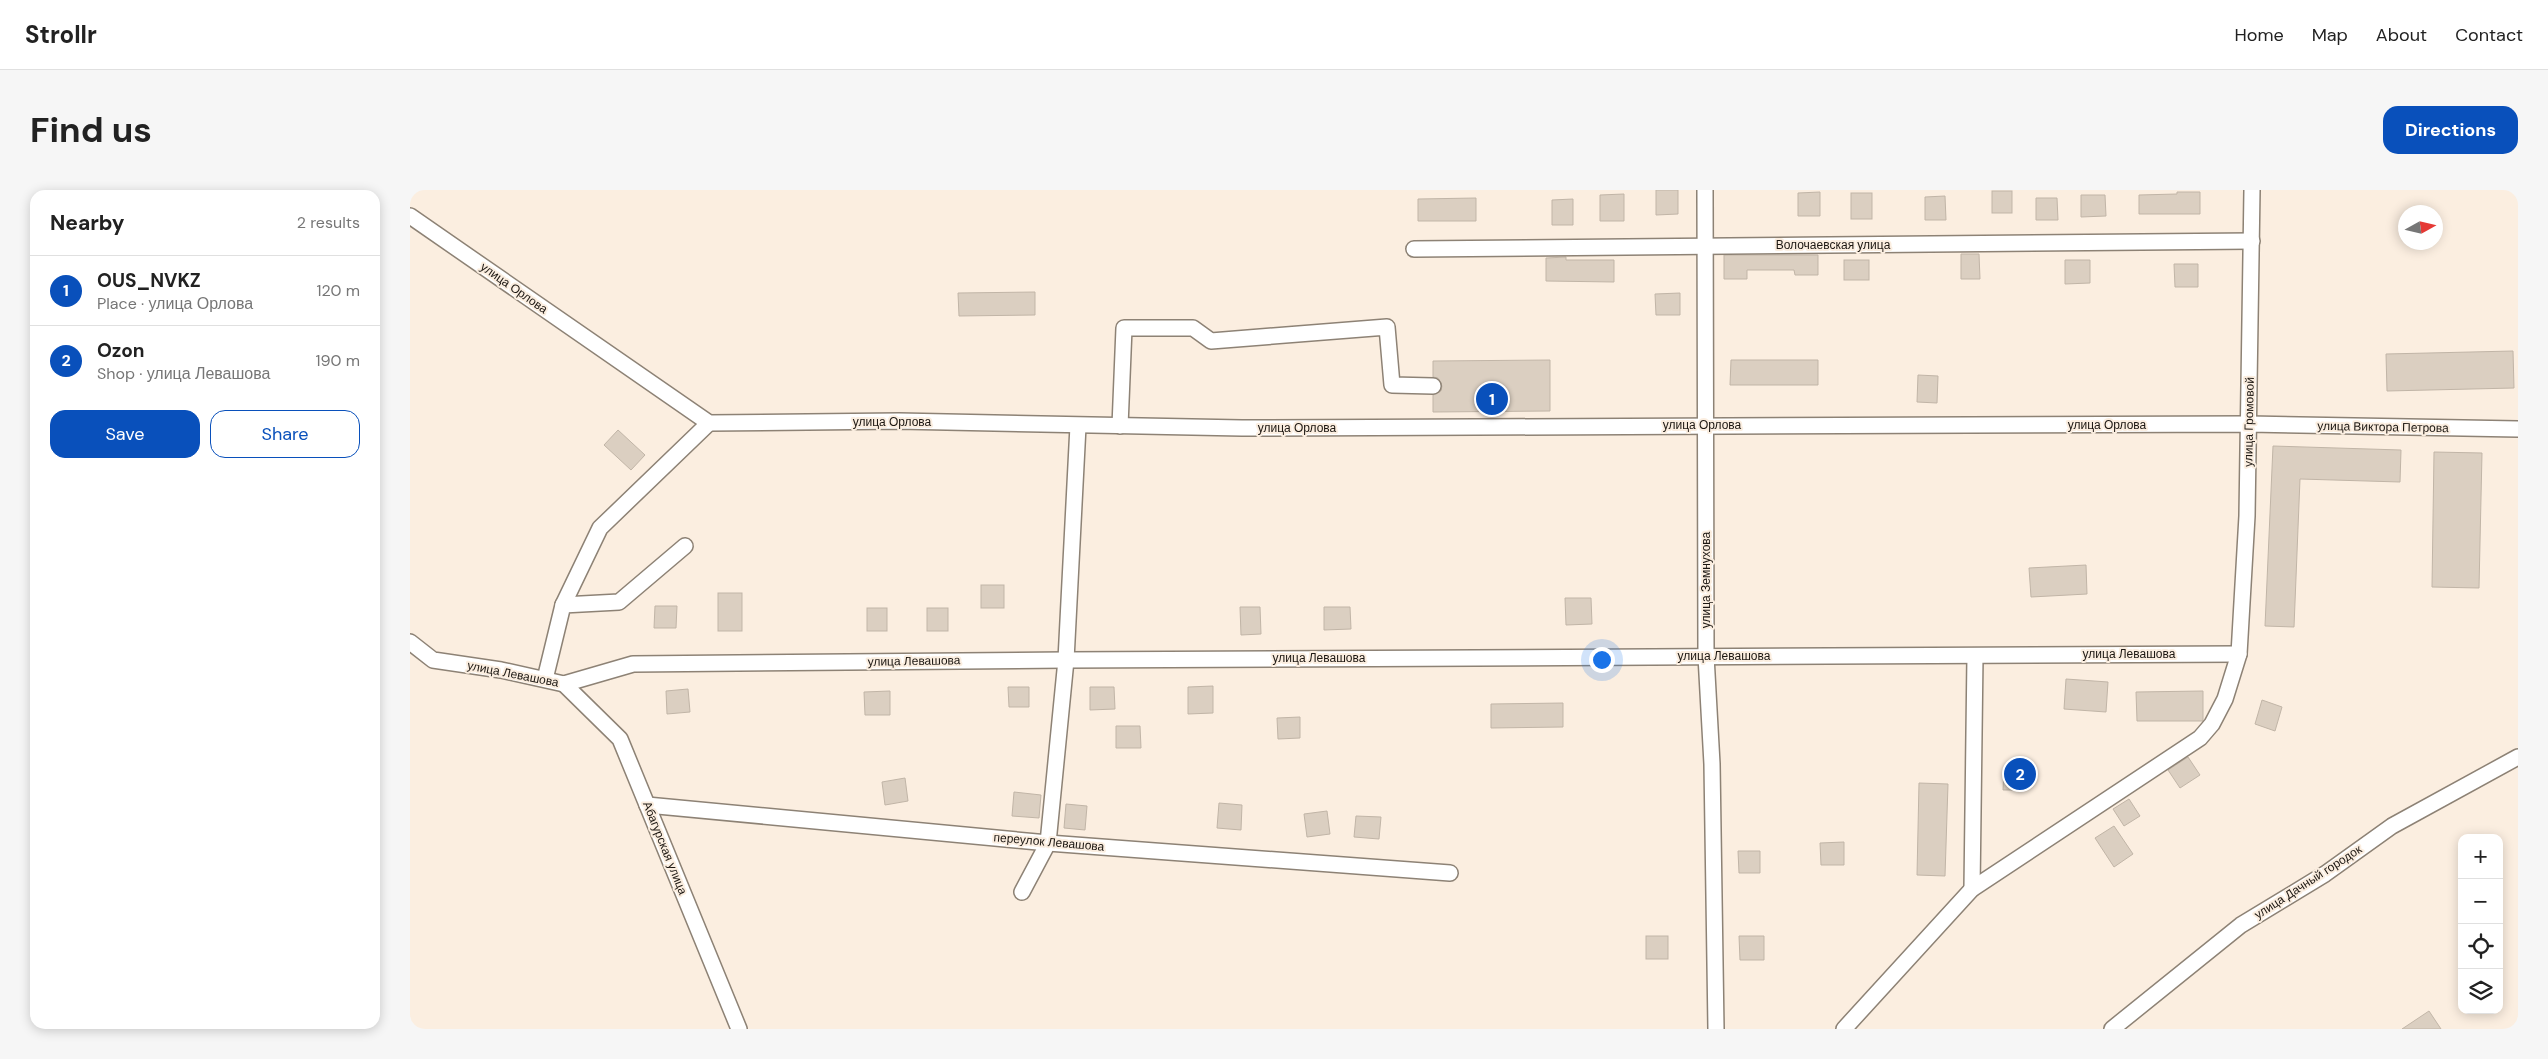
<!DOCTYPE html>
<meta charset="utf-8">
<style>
:root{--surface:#fff;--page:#f6f6f6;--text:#222;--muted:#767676;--line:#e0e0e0;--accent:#0950bb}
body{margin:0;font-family:"DM Sans",sans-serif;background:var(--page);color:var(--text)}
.controls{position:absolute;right:15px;bottom:15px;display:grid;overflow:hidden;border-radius:10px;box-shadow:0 2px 12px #0003}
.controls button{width:45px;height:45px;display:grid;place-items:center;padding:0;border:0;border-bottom:1px solid var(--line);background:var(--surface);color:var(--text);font:25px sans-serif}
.compass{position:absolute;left:1988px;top:15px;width:45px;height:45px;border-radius:50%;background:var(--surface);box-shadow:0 2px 12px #0003;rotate:82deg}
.you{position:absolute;left:1191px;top:469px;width:18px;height:18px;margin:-12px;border:4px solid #fff;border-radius:50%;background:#1a73e8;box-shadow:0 0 0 8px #1a73e833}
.badge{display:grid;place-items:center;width:32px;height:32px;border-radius:50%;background:var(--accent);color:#fff;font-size:16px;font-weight:700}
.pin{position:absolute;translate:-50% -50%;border:2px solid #fff;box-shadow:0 1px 5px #0006}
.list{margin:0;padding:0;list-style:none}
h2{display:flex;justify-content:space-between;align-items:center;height:65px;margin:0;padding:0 20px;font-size:21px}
h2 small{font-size:16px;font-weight:400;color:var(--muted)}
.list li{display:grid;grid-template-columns:32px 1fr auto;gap:15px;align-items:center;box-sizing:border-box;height:70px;padding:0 20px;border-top:1px solid var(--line)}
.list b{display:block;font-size:19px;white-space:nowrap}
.list p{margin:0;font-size:16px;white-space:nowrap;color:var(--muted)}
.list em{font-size:16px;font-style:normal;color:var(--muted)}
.actions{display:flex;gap:10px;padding:15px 20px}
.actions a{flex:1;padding:11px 0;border:1px solid var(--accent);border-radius:15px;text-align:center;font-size:18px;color:var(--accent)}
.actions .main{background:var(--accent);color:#fff}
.icon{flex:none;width:28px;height:28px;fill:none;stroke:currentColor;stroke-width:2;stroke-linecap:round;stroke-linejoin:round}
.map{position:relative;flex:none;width:2108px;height:839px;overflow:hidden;border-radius:15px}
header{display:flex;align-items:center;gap:30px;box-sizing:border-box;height:70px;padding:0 25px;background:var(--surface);border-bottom:1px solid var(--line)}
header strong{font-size:24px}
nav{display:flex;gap:28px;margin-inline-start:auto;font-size:18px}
.intro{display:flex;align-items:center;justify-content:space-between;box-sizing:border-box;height:120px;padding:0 30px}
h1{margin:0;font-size:35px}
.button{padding:12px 22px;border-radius:15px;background:var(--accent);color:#fff;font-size:18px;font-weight:700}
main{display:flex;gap:30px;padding:0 30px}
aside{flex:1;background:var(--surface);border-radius:15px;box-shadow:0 2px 12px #0003}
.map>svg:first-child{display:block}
.building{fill:#dbcfc1;stroke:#c1b5a7}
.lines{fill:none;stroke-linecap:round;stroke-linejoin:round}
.street-casing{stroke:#8d8275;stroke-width:18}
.street{stroke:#fff;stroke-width:15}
.labels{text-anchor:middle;stroke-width:4;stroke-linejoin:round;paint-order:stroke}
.street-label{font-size:12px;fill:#1c1712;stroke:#fbeee0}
</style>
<header>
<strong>Strollr</strong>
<nav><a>Home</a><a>Map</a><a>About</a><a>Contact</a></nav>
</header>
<div class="intro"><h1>Find us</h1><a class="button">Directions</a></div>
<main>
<aside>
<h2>Nearby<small>2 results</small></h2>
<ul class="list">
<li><span class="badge">1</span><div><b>OUS_NVKZ</b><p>Place · улица Орлова</p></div><em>120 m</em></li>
<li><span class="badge">2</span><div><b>Ozon</b><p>Shop · улица Левашова</p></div><em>190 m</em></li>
</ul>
<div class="actions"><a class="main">Save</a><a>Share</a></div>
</aside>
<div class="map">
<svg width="2108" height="839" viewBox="0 0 2108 839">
<rect width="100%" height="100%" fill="#fbeee0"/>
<g class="building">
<polygon points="1246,0 1268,0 1268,24 1246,25"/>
<rect x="1582" y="1" width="20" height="22"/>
<polygon points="1410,2 1410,26 1388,26 1388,3"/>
<polygon points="1767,2 1790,2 1790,24 1729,24 1729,5 1767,4"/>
<rect x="1441" y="3" width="21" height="26"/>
<polygon points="1214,4 1214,31 1190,31 1190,5"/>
<polygon points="1671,5 1695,5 1696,26 1671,27"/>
<polygon points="1535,6 1536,30 1515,30 1515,7"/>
<polygon points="1066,8 1066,31 1008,31 1008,9"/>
<polygon points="1626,8 1647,8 1648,30 1626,30"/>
<polygon points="1163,9 1163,35 1142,35 1142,10"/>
<polygon points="1551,64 1569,64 1570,89 1551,89"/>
<polygon points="1314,65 1408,65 1408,85 1385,85 1384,80 1337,80 1337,89 1314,89"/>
<polygon points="1156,67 1156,70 1204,70 1204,92 1136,91 1136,68"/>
<rect x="1434" y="70" width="25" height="20"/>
<polygon points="1655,70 1680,70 1680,93 1655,94"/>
<polygon points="1764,74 1788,74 1788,97 1765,97"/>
<polygon points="625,102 625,125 549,126 548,103"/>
<polygon points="1270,103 1270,125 1246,125 1245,104"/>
<polygon points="2103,161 2104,198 1977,201 1976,164"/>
<polygon points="1140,170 1140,221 1023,222 1023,205 1031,201 1032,196 1028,188 1023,187 1023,171"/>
<polygon points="1321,170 1408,170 1408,195 1320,195"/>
<polygon points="1508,185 1528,186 1527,213 1507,212"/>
<polygon points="208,240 235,265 221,280 194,255"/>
<polygon points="1863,256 1991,260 1990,292 1890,289 1884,437 1855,436"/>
<polygon points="2024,262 2072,263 2069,398 2022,397"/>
<polygon points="1676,375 1677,404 1621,407 1619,378"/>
<rect x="571" y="395" width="23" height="23"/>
<rect x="308" y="403" width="24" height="38"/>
<polygon points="1155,408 1181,408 1182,434 1156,435"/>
<polygon points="245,416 267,416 266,438 244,438"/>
<polygon points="830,417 850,417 851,444 831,445"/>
<polygon points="914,417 940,417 941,439 914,440"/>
<rect x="457" y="418" width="20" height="23"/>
<rect x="517" y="418" width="21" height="23"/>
<polygon points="1656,489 1698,492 1696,522 1654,519"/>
<polygon points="803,496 803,523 778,524 778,497"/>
<polygon points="598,497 619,497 619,517 599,517"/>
<polygon points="680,497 704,497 705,519 680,520"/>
<polygon points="278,499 280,522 257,524 256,501"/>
<polygon points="480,501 480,525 455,525 454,502"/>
<polygon points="1793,501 1793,531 1727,531 1726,502"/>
<polygon points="1852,510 1872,517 1865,541 1845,534"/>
<polygon points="1153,513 1153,537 1081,538 1081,514"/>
<polygon points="890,527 890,548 868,549 867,528"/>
<polygon points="706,536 730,536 731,558 706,558"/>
<polygon points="1778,567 1790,585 1770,598 1758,580"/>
<polygon points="1594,578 1616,579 1616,600 1593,600"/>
<polygon points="495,588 498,611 475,615 472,592"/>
<polygon points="1509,593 1538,594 1535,686 1507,685"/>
<polygon points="604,602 631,605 629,628 602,626"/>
<polygon points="1719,609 1730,626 1714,636 1703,619"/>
<polygon points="809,613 832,615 831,640 807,638"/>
<polygon points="656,614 677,616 675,640 654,638"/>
<polygon points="917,621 920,644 897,647 894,624"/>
<polygon points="946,626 971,627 969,649 944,647"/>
<polygon points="1704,636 1723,664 1704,677 1685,648"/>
<polygon points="1434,652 1434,675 1411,675 1410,653"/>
<polygon points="1328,661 1350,661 1350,683 1329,683"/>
<rect x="1236" y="746" width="22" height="23"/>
<polygon points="1329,746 1354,746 1354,770 1330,770"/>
<polygon points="2019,821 2031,839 1992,839"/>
</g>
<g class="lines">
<g class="street-casing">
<g id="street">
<polyline points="1295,0 1296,466 1302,574 1306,839"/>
<polyline points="0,26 299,233 489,231 832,238 1839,234 2108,239"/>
<polyline points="1004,59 1842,51"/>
<polyline points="710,236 714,138 783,138 801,151 977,137 982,195 1023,196"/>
<polyline points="153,415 190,338 299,233"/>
<polyline points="0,452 23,470 91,480 154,494 223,474 656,470 1829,464"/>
<polyline points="135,489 153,415 209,412 275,356"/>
<polyline points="154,494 210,549 329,839"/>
<polyline points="237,615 638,653 1040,683"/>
<polyline points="1562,699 1565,466"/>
<polyline points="612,702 638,653 656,470 668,236"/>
<polyline points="1434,839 1562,699 1790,548 1802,534 1815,509 1829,464 1837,326 1842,0"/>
<polyline points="1702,839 1831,735 1915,684 1982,636 2108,567"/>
</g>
</g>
<use href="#street" class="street"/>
</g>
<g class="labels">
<g class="street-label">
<text x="1423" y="59">Волочаевская улица</text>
<text transform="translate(104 98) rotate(35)" y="4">улица Орлова</text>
<text x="482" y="236">улица Орлова</text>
<text transform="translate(1839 232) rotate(-89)" y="4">улица Громовой</text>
<text x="1292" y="239">улица Орлова</text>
<text x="1697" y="239">улица Орлова</text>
<text transform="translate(1973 237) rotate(1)" y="4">улица Виктора Петрова</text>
<text x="887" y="242">улица Орлова</text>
<text transform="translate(1296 390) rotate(-90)" y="4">улица Земнухова</text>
<text x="1719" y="468">улица Левашова</text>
<text x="1314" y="470">улица Левашова</text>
<text x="909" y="472">улица Левашова</text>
<text transform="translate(504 471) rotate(-1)" y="4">улица Левашова</text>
<text transform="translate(103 484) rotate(11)" y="4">улица Левашова</text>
<text transform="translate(639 652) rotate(5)" y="4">переулок Левашова</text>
<text transform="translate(255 658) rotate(68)" y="4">Абагурская улица</text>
<text transform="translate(1898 692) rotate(-33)" y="4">улица Дачный городок</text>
</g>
</g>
</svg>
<div class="controls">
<button>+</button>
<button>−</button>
<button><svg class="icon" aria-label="locate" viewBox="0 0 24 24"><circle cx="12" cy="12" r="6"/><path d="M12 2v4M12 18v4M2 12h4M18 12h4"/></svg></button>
<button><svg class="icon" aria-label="layers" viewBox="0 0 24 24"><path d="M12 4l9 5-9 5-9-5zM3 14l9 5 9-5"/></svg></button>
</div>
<svg class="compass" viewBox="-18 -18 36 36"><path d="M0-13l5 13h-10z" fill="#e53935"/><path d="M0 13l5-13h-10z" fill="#767676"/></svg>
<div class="you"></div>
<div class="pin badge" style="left:1082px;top:209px">1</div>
<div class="pin badge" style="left:1610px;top:584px">2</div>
</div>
</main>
